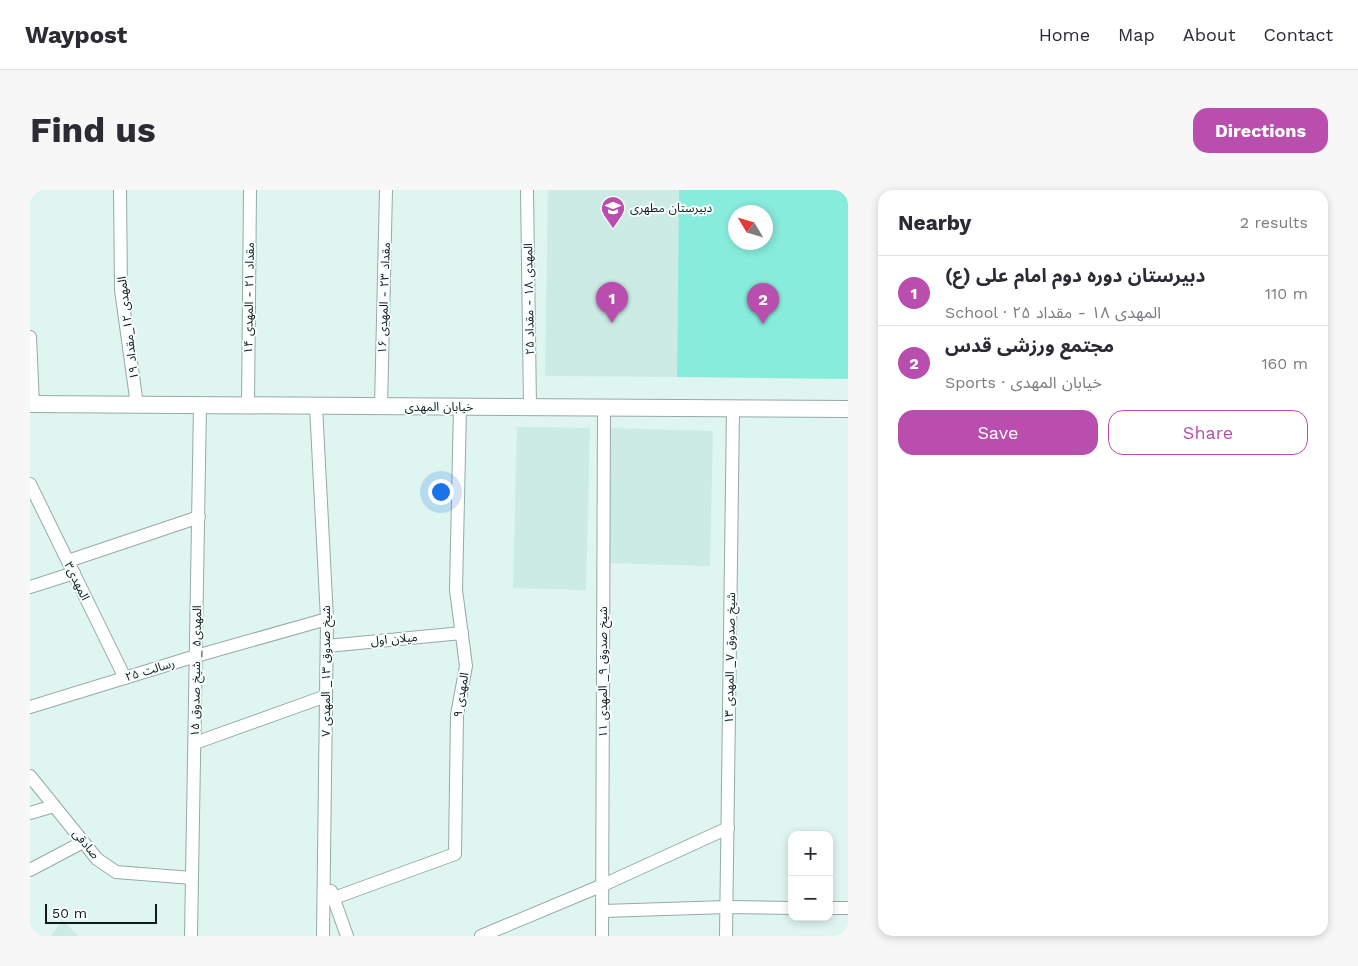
<!DOCTYPE html>
<meta charset="utf-8">
<style>
:root{--surface:#fff;--page:#f7f7f7;--text:#2b2b33;--muted:#7c7c81;--line:#e1e1e2;--accent:#b94eae}
body{margin:0;font-family:"Work Sans","Noto Sans Arabic",sans-serif;background:var(--page);color:var(--text)}
.controls{position:absolute;right:15px;bottom:15px;display:grid;overflow:hidden;border-radius:10px;box-shadow:0 2px 8px #0003}
.controls button{width:45px;height:45px;display:grid;place-items:center;padding:0;border:0;border-bottom:1px solid var(--line);background:var(--surface);color:var(--text);font:25px sans-serif}
.compass{position:absolute;left:698px;top:15px;width:45px;height:45px;border-radius:50%;background:var(--surface);box-shadow:0 2px 8px #0003;rotate:308deg}
.scale{position:absolute;left:15px;bottom:12px;width:112px;box-sizing:border-box;padding-left:5px;border:2px solid #121a18;border-top:0;font-size:14px;line-height:18px;white-space:nowrap;color:#121a18;-webkit-text-stroke:4px #f6fffd;paint-order:stroke}
.you{position:absolute;left:410px;top:301px;width:18px;height:18px;margin:-12px;border:4px solid #fff;border-radius:50%;background:#1a73e8;box-shadow:0 0 0 8px #1a73e833}
.badge{display:grid;place-items:center;width:32px;height:32px;border-radius:50%;background:var(--accent);color:#fff;font-size:16px;font-weight:700}
.pin{position:absolute;translate:-50% -41px;filter:drop-shadow(0 1px 2px #0008)}
.pin::after{content:'';position:absolute;top:26px;width:18px;height:15px;background:inherit;clip-path:polygon(0 0,100% 0,50% 100%)}
.list{margin:0;padding:0;list-style:none}
h2{display:flex;justify-content:space-between;align-items:center;height:65px;margin:0;padding:0 20px;font-size:21px}
h2 small{font-size:16px;font-weight:400;color:var(--muted)}
.list li{display:grid;grid-template-columns:32px 1fr auto;gap:15px;align-items:center;box-sizing:border-box;height:70px;padding:0 20px;border-top:1px solid var(--line)}
.list b{display:block;font-size:19px;white-space:nowrap}
.list p{margin:0;font-size:16px;white-space:nowrap;color:var(--muted)}
.list em{font-size:16px;font-style:normal;color:var(--muted)}
.actions{display:flex;gap:10px;padding:15px 20px}
.actions a{flex:1;padding:11px 0;border:1px solid var(--accent);border-radius:15px;text-align:center;font-size:18px;color:var(--accent)}
.actions .main{background:var(--accent);color:#fff}
.map{position:relative;flex:none;width:818px;height:746px;overflow:hidden;border-radius:15px}
header{display:flex;align-items:center;gap:30px;box-sizing:border-box;height:70px;padding:0 25px;background:var(--surface);border-bottom:1px solid var(--line)}
header strong{font-size:24px}
nav{display:flex;gap:28px;margin-inline-start:auto;font-size:18px}
.intro{display:flex;align-items:center;justify-content:space-between;box-sizing:border-box;height:120px;padding:0 30px}
h1{margin:0;font-size:35px}
.button{padding:12px 22px;border-radius:15px;background:var(--accent);color:#fff;font-size:18px;font-weight:700}
main{display:flex;gap:30px;padding:0 30px}
aside{flex:1;background:var(--surface);border-radius:15px;box-shadow:0 2px 8px #0003}
.map>svg:first-child{display:block}
.built{fill:#cbebe4}
.green{fill:#87ecdb;fill-rule:evenodd}
.lines{fill:none;stroke-linecap:round;stroke-linejoin:round}
.minor-casing{stroke:#95aaa6;stroke-width:14}
.tertiary-casing{stroke:#95aaa6;stroke-width:18}
.minor{stroke:#fff;stroke-width:12}
.tertiary{stroke:#fff;stroke-width:16}
.labels{text-anchor:middle;stroke-width:4;stroke-linejoin:round;paint-order:stroke}
.poi-label{font-size:12px;fill:#121a18;stroke:#f6fffd;text-anchor:start}
.street-label{font-size:12px;fill:#121a18;stroke:#f6fffd}
</style>
<header>
<strong>Waypost</strong>
<nav><a>Home</a><a>Map</a><a>About</a><a>Contact</a></nav>
</header>
<div class="intro"><h1>Find us</h1><a class="button">Directions</a></div>
<main>
<div class="map">
<svg width="818" height="746" viewBox="0 0 818 746">
<rect width="100%" height="100%" fill="#dff5f0"/>
<g class="built">
<polygon points="518,0 649,0 647,187 515,186"/>
<polygon points="487,237 560,238 556,400 483,398"/>
<polygon points="581,238 683,241 680,376 577,373"/>
<polygon points="32,730 49,746 21,746"/>
</g>
<path class="green" d="M649 0H818V189L647 187ZM706 22H736V52H706Z"/>
<g class="lines">
<g class="minor-casing">
<g id="minor">
<polyline points="90,0 91,100 107,215"/>
<polyline points="497,0 500,217"/>
<polyline points="0,147 3,214"/>
<polyline points="218,216 220,0"/>
<polyline points="286,216 297,429 293,746"/>
<polyline points="351,216 356,0"/>
<polyline points="0,294 95,488"/>
<polyline points="38,371 169,327"/>
<polyline points="0,397 44,383"/>
<polyline points="297,456 432,443"/>
<polyline points="0,517 166,466 297,429"/>
<polyline points="165,553 296,506"/>
<polyline points="0,586 67,669 86,682 162,688"/>
<polyline points="0,623 24,616"/>
<polyline points="0,680 53,652"/>
<polyline points="301,701 317,746"/>
<polyline points="304,708 425,664 427,525 436,476 426,400 430,217"/>
<polyline points="799,718 818,718"/>
<polyline points="573,721 697,717 762,718"/>
<polyline points="161,746 170,215"/>
<polyline points="451,746 573,695 698,638"/>
<polyline points="572,746 574,218"/>
<polyline points="696,746 703,219"/>
</g>
</g>
<g class="tertiary-casing">
<polyline id="tertiary" points="0,214 818,219"/>
</g>
<use href="#minor" class="minor"/>
<use href="#tertiary" class="tertiary"/>
</g>
<defs>
<g id="school-pin" transform="scale(1.25)"><path d="M0 17L-7.5 6A9.5 9.5 0 1 1 7.5 6Z" fill="#b94eae" stroke="#f6fffd"/><path d="M0-5L7-2L0 1L-7-2ZM-4 1L0 2.5L4 1V4Q0 6-4 4Z" fill="#fff"/></g>
</defs>
<g fill-rule="evenodd">
<use href="#school-pin" x="583" y="18"/>
</g>
<g class="labels">
<g class="poi-label">
<text x="600" y="22">دبیرستان مطهری</text>
</g>
<g class="street-label">
<text transform="translate(219 108) rotate(-89)" y="4">مقداد ۲۱ - المهدی ۱۴</text>
<text transform="translate(354 108) rotate(-88)" y="4">مقداد ۲۳ - المهدی ۱۶</text>
<text transform="translate(499 109) rotate(-91)" y="4">المهدی ۱۸ - مقداد ۲۵</text>
<text transform="translate(98 138) rotate(-97)" y="4">المهدی ۱۲_مقداد ۱۹</text>
<text x="409" y="221">خیابان المهدی</text>
<text transform="translate(47 391) rotate(64)" y="4">المهدی۳</text>
<text transform="translate(364 449) rotate(-5)" y="4">میلان اول</text>
<text transform="translate(700 468) rotate(-89)" y="4">شیخ صدوق ۷_ المهدی ۱۳</text>
<text transform="translate(120 480) rotate(-17)" y="4">رسالت ۲۵</text>
<text transform="translate(166 481) rotate(-89)" y="4">المهدی۵ _ شیخ صدوق ۱۵</text>
<text transform="translate(296 481) rotate(-90)" y="4">شیخ صدوق ۱۳_ المهدی ۷</text>
<text transform="translate(573 482) rotate(-90)" y="4">شیخ صدوق ۹_ المهدی ۱۱</text>
<text transform="translate(431 505) rotate(-81)" y="4">المهدی ۹</text>
<text transform="translate(56 654) rotate(50)" y="4">صادقی</text>
</g>
</g>
</svg>
<div class="controls">
<button>+</button>
<button>−</button>
</div>
<svg class="compass" viewBox="-18 -18 36 36"><path d="M0-13l5 13h-10z" fill="#e53935"/><path d="M0 13l5-13h-10z" fill="#7c7c81"/></svg>
<div class="scale">50 m</div>
<div class="you"></div>
<div class="pin badge" style="left:582px;top:133px">1</div>
<div class="pin badge" style="left:733px;top:134px">2</div>
</div>
<aside>
<h2>Nearby<small>2 results</small></h2>
<ul class="list">
<li><span class="badge">1</span><div><b>دبیرستان دوره دوم امام علی (ع)</b><p>School · المهدی ۱۸ - مقداد ۲۵</p></div><em>110 m</em></li>
<li><span class="badge">2</span><div><b>مجتمع ورزشی قدس</b><p>Sports · خیابان المهدی</p></div><em>160 m</em></li>
</ul>
<div class="actions"><a class="main">Save</a><a>Share</a></div>
</aside>
</main>
